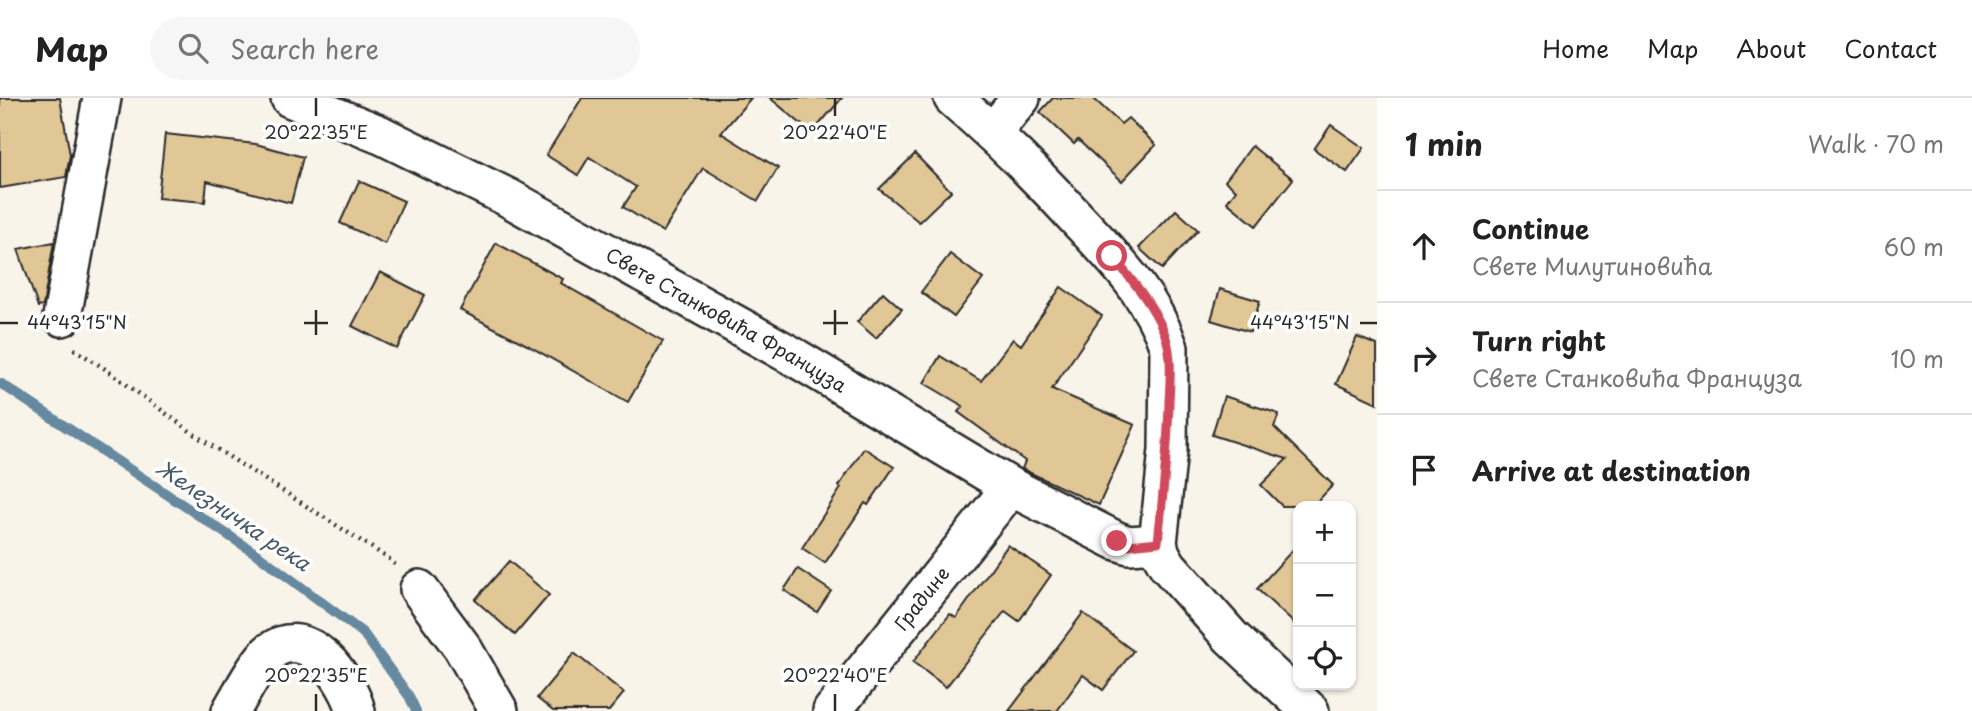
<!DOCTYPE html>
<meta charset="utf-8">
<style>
:root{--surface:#fff;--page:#f6f6f6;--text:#222;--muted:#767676;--line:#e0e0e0}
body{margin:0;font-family:"Playpen Sans",sans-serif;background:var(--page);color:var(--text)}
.controls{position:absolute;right:21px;bottom:21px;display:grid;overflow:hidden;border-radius:14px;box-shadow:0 2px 5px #0004}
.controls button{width:63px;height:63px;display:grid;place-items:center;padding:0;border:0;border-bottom:2px solid var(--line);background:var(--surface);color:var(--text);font:35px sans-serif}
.stop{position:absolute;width:21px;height:21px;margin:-16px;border:5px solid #d1495b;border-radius:50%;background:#fff}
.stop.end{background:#d1495b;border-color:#fff;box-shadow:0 2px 7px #0008}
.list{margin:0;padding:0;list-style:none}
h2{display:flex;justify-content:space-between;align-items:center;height:91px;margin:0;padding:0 28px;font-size:30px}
h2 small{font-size:23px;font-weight:400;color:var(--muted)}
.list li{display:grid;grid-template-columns:46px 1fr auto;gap:21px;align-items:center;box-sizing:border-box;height:112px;padding:0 28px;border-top:2px solid var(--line)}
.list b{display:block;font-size:26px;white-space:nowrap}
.list p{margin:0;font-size:23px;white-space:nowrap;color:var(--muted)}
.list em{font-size:23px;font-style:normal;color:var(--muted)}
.icon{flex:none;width:38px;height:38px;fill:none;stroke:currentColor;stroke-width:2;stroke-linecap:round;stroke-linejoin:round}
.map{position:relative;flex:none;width:1377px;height:613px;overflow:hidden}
header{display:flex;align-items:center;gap:42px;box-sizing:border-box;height:98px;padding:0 35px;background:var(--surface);border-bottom:2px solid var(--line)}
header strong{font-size:33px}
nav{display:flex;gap:38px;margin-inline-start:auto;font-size:24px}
.search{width:490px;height:63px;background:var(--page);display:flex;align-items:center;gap:18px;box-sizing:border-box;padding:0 24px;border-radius:38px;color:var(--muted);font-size:26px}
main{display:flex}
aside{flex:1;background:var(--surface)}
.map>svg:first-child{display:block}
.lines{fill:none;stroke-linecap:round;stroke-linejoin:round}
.stream{stroke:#66899f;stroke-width:10}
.building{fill:#e1c696;stroke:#2b2b2b;stroke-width:2}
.minor-casing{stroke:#2b2b2b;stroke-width:42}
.path{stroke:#2b2b2b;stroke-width:4.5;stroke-dasharray:2 5;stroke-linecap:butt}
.minor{stroke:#fff;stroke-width:37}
.route{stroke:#d1495b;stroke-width:9}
.ticks{fill:none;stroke:#2b2b2b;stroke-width:2.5}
.labels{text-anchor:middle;stroke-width:7;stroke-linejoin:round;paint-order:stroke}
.street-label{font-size:19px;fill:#2b2b2b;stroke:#fff}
.water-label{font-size:21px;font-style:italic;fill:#485a65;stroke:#fff}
.ticks-label{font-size:18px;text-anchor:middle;fill:#2b2b2b;stroke:#fff;stroke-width:7;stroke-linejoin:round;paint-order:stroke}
</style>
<header>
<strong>Map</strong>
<div class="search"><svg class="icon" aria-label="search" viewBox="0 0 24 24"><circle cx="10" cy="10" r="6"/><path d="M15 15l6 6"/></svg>Search here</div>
<nav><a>Home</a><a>Map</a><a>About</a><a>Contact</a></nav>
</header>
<main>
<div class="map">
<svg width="1377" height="613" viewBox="0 0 1377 613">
<rect width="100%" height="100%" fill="#f9f4ea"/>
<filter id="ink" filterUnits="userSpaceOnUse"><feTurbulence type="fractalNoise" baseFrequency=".0143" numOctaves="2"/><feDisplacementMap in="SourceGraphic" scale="14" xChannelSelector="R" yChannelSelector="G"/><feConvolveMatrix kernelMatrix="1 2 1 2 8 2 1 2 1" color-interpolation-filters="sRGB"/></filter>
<g filter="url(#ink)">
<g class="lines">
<polyline class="stream" points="0,285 261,459 363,535 409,598 416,613"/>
</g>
<g class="building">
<polygon points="0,0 60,0 70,57 66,79 0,90"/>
<polygon points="582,0 751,0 721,35 778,70 758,103 703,70 663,134 623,109 636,89 589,59 578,77 546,57"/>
<polygon points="770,0 842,0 812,35"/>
<polygon points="1053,0 1093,0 1121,26 1128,20 1156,47 1122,83 1078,42 1074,46 1040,14"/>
<polygon points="1331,27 1364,50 1347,74 1314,51"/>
<polygon points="165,36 256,46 303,59 291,105 207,83 205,104 158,100"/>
<polygon points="1252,48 1293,81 1256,128 1227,104 1236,92 1225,83"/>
<polygon points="915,56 951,93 919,124 879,91"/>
<polygon points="359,83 404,103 385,146 340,125"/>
<polygon points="1176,112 1198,132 1162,171 1139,150"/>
<polygon points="54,144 43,208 38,209 18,151"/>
<polygon points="496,145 563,181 561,185 663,243 628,304 527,247 460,212"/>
<polygon points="950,156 983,181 954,219 921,194"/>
<polygon points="380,174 425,197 397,251 352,228"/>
<polygon points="1061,189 1102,218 1052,291 1135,327 1099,407 1022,371 1025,363 958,314 963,308 924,285 940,258 981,283 1013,241 1021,247"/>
<polygon points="1220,191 1260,203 1250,234 1211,222"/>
<polygon points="883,194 902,211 876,240 857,224"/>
<polygon points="1357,239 1377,247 1377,305 1336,286"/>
<polygon points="1224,298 1279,316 1274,329 1333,387 1313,408 1282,408 1261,387 1287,361 1212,337"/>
<polygon points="864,350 894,369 868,407 865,405 825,465 802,450 841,390 839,388"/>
<polygon points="1298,446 1298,529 1257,491"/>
<polygon points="1008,447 1051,477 1019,523 1005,513 946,589 913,564 950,516 956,520"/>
<polygon points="509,463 549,497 515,537 475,502"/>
<polygon points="798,471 831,493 817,514 784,492"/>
<polygon points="1083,515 1133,553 1103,592 1083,577 1057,613 1009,613"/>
<polygon points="574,555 624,595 609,613 553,613 537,600"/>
</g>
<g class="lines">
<g class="minor-casing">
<g id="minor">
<path id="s1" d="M290 0 381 37 507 99 796 260 1011 389 1117 443 1129 447 1158 445"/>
<path d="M953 0C998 39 1040 80 1080 124 1116 162 1152 199 1169 250L1168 352 1158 445 1161 456 1168 468 1231 539 1310 613"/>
<polyline points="992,35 1021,0"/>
<polyline points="62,219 102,0"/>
<polyline points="419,491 462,549 499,613"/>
<path d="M231 613C240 598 258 563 271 553 309 525 348 582 356 613"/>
<path id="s2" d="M832 613 1011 389"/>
</g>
</g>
<polyline class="path" points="74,251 107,272 198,339 391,462 397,469"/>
<use href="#minor" class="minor"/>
</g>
</g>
<g class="lines" filter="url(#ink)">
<path class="route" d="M1112 158C1132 182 1152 205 1164 234 1173 256 1170 280 1169 304 1168 351 1163 397 1158 444L1129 447 1117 443"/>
</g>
<path class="ticks" d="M316 0V18M835 0V18M316 212V237M835 212V237M0 225H18M304 225H328M823 225H848M1360 225H1377M316 596V613M835 596V613"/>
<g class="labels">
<g class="street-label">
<text dy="7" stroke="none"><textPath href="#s1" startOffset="490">Свете Станковића Француза</textPath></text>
<text dy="7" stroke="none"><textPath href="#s2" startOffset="144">Градине</textPath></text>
</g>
<g class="water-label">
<text transform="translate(233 418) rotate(34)" y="7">Железничка река</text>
</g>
</g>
<g class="ticks-label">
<text x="316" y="41">20°22'35"E</text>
<text x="835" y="41">20°22'40"E</text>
<text x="77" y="231">44°43'15"N</text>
<text x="1300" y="231">44°43'15"N</text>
<text x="316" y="584">20°22'35"E</text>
<text x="835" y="584">20°22'40"E</text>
</g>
</svg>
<div class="controls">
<button>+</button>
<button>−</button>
<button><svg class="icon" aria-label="locate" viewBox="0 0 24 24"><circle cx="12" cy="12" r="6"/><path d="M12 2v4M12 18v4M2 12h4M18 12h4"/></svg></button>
</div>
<div class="stop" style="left:1112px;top:158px"></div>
<div class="stop end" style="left:1117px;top:443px"></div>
</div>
<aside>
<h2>1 min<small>Walk · 70 m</small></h2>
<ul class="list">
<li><svg class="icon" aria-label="ahead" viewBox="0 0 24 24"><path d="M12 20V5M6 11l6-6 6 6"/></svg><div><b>Continue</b><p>Свете Милутиновића</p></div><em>60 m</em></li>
<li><svg class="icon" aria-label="right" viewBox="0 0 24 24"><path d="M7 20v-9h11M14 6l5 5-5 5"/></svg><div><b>Turn right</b><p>Свете Станковића Француза</p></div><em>10 m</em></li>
<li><svg class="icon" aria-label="arrive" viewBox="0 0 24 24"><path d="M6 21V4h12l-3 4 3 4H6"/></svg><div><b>Arrive at destination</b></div></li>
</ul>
</aside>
</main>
